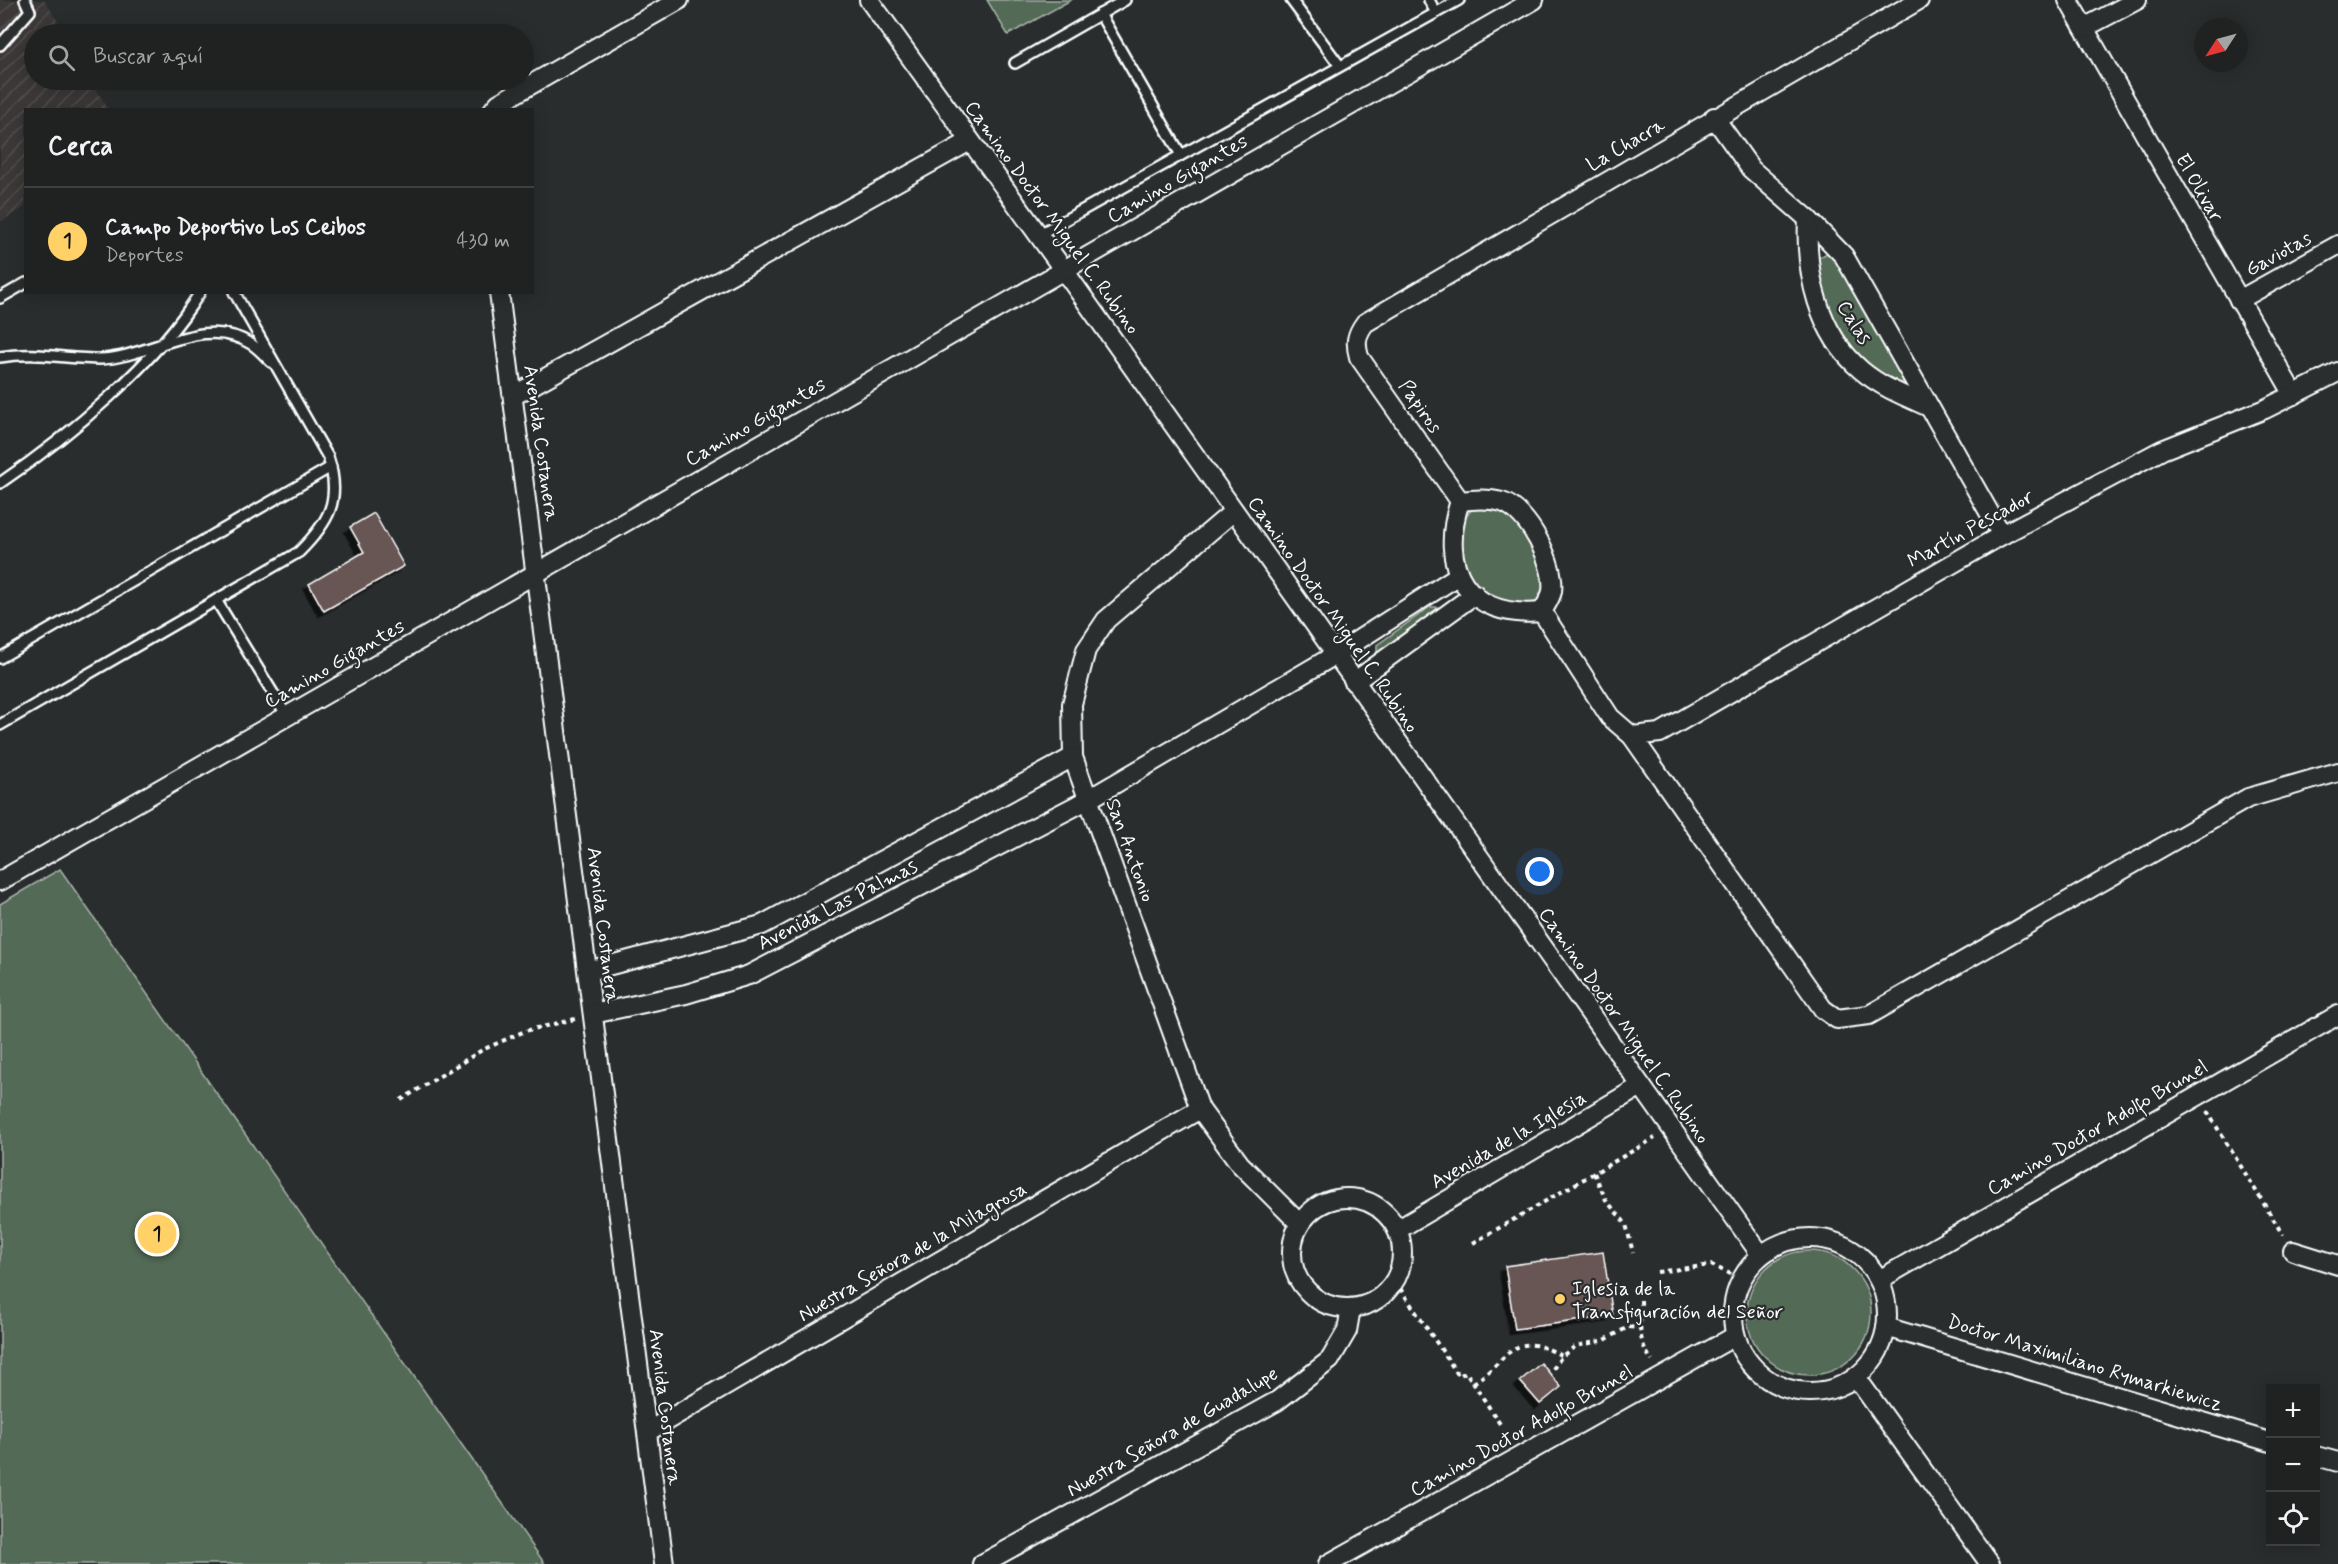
<!DOCTYPE html>
<html lang="es">
<meta charset="utf-8">
<style>
:root{--surface:#202222;--page:#282a2a;--text:#f1f3f6;--muted:#a2a4a5;--line:#3d3f40;--accent:#ffd166}
body{margin:0;font-family:Mynerve,sans-serif;background:var(--page);color:var(--text)}
.controls{position:absolute;right:18px;bottom:18px;display:grid;overflow:hidden;border-radius:0px;box-shadow:0 3px 15px #0003}
.controls button{width:54px;height:54px;display:grid;place-items:center;padding:0;border:0;border-bottom:2px solid var(--line);background:var(--surface);color:var(--text);font:30px sans-serif}
.compass{position:absolute;left:2194px;top:18px;width:54px;height:54px;border-radius:50%;background:var(--surface);box-shadow:0 3px 15px #0003;rotate:234deg}
.you{position:absolute;left:1540px;top:872px;width:21px;height:21px;margin:-15px;border:4px solid #fff;border-radius:50%;background:#1a73e8;box-shadow:0 0 0 9px #1a73e833}
.badge{display:grid;place-items:center;width:39px;height:39px;border-radius:50%;background:var(--accent);color:#111;font-size:20px;font-weight:700}
.pin{position:absolute;translate:-50% -50%;border:3px solid #fff;box-shadow:0 2px 6px #0006}
.list{margin:0;padding:0;list-style:none}
h2{display:flex;justify-content:space-between;align-items:center;height:78px;margin:0;padding:0 24px;font-size:26px}
h2 small{font-size:20px;font-weight:400;color:var(--muted)}
.list li{display:grid;grid-template-columns:39px 1fr auto;gap:18px;align-items:center;box-sizing:border-box;height:108px;padding:0 24px;border-top:2px solid var(--line)}
.list b{display:block;font-size:22px;white-space:nowrap}
.list p{margin:0;font-size:20px;white-space:nowrap;color:var(--muted)}
.list em{font-size:20px;font-style:normal;color:var(--muted)}
.icon{flex:none;width:33px;height:33px;fill:none;stroke:currentColor;stroke-width:2;stroke-linecap:round;stroke-linejoin:round}
.map{position:relative;flex:none;width:2338px;height:1564px;overflow:hidden}
.search{position:absolute;background:var(--surface);box-shadow:0 3px 15px #0003;left:24px;top:24px;width:510px;height:66px;display:flex;align-items:center;gap:15px;box-sizing:border-box;padding:0 21px;border-radius:33px;color:var(--muted);font-size:22px}
.panel{position:absolute;background:var(--surface);box-shadow:0 3px 15px #0003;left:24px;top:108px;width:510px;height:186px;border-radius:0px}
.map>svg:first-child{display:block}
.industrial{fill:url(#industrial-furrows)}
.grass{fill:#526a57;stroke:#a8b4ab;stroke-width:1.5}
.building{fill:#685654;stroke:#fff;stroke-width:1.5;filter:url(#shadow)}
.lines{fill:none;stroke-linecap:round;stroke-linejoin:round}
.service-casing{stroke:#fff;stroke-width:14}
.minor-casing{stroke:#fff;stroke-width:22}
.path{stroke:#fff;stroke-width:4;stroke-dasharray:4.5 4.5;stroke-linecap:butt}
.service{stroke:#2a2d2e;stroke-width:9}
.minor{stroke:#2a2d2e;stroke-width:18}
.poi-dot{fill:#ffd166;stroke:#2a2d2e;stroke-width:2}
.labels{text-anchor:middle;stroke-width:4.5;stroke-linejoin:round;paint-order:stroke}
.street-label{font-size:20px;fill:#fff;stroke:#2a2d2e}
.poi-label{font-size:20px;fill:#fff;stroke:#2a2d2e;text-anchor:start}
</style>
<div class="map">
<svg width="2338" height="1564" viewBox="0 0 2338 1564">
<defs>
<pattern id="industrial-furrows" width="10" height="10" patternUnits="userSpaceOnUse" patternTransform="scale(1.5)"><rect width="10" height="10" fill="#3d3939"/><path d="M-1 1l2-2M0 10L10 0M9 11l2-2" fill="none" stroke="#504d4d"/></pattern>
<filter id="shadow"><feDropShadow dx="-5.5" dy="5.5" stdDeviation="0" flood-color="#0009"/></filter>
</defs>
<rect width="100%" height="100%" fill="#2a2d2e"/>
<filter id="ink" filterUnits="userSpaceOnUse"><feTurbulence type="fractalNoise" baseFrequency=".0167" numOctaves="2"/><feDisplacementMap in="SourceGraphic" scale="12" xChannelSelector="R" yChannelSelector="G"/><feConvolveMatrix kernelMatrix="1 2 1 2 8 2 1 2 1" color-interpolation-filters="sRGB"/></filter>
<g filter="url(#ink)">
<polygon class="industrial" points="0,0 45,0 65,34 34,34 34,80 91,80 108,109 26,110 25,207 0,222"/>
<g class="grass">
<polygon points="987,0 1071,0 1008,35"/>
<path d="M1829 252 1834 254 1905 377 1901 384C1874 383 1840 336 1829 314 1821 298 1820 276 1816 259Z"/>
<path d="M1480 506 1492 508 1505 514 1517 524 1528 538 1545 570 1542 597C1502 634 1431 553 1472 509Z"/>
<polygon points="1430,607 1438,607 1439,611 1379,654 1377,652 1377,645"/>
<polygon points="60,869 545,1564 0,1564 0,904"/>
<circle cx="1809" cy="1313" r="62"/>
</g>
<g class="building">
<polygon points="374,513 404,566 324,611 309,584 364,552 350,527"/>
<polygon points="1603,1252 1613,1316 1515,1329 1505,1266"/>
<polygon points="1541,1363 1561,1387 1540,1404 1520,1381"/>
</g>
<g class="lines">
<g class="service-casing">
<g id="service">
<polyline points="1291,0 1340,66"/>
<polyline points="1429,0 1436,13"/>
<polyline points="1100,14 1181,155"/>
<polyline points="0,45 30,11 25,0"/>
<polyline points="1015,63 1125,0"/>
<polyline points="1038,235 1459,0"/>
<polyline points="0,298 26,283"/>
<path d="M0 357C35 351 66 359 100 359 149 358 204 313 251 344 258 348 265 356 271 362"/>
<path d="M0 483C68 437 157 363 200 292"/>
<polyline points="216,600 287,716"/>
<polyline points="0,658 331,467"/>
<path d="M0 725 299 552C329 522 342 500 328 457L234 292"/>
</g>
</g>
<g class="minor-casing">
<g id="minor">
<polyline points="869,0 1063,269 1761,1255"/>
<polyline points="2068,0 2294,395"/>
<polyline points="2084,28 2137,0"/>
<polyline points="493,110 499,103 679,0"/>
<polyline points="1714,117 1751,169 1808,219 1844,256 2002,535"/>
<path d="M1808 219C1805 273 1818 333 1861 370 1881 387 1906 397 1929 407"/>
<polyline points="499,292 664,1564"/>
<polyline points="2239,300 2338,245"/>
<polyline points="513,396 970,141"/>
<path d="M1460 501 1359 357C1355 343 1356 335 1365 323L1919 0"/>
<path d="M1460 501C1438 567 1466 619 1542 612"/>
<path d="M1460 501C1474 499 1488 498 1502 502 1528 510 1556 565 1552 591 1551 598 1545 606 1542 612"/>
<polyline points="1234,511 1106,620 1086,650 1072,704 1073,757 1200,1109 1240,1164 1300,1224"/>
<polyline points="1542,612 1610,717 1632,736 1823,1009 1837,1019 1869,1015 2248,798 2338,772"/>
<polyline points="1354,682 1475,594"/>
<polyline points="1632,736 1660,733 2002,535 2162,450 2265,409 2338,372"/>
<polyline points="0,881 1534,0"/>
<polyline points="588,971 762,925 1073,757"/>
<polyline points="593,1014 686,994 749,975 1089,799 1335,655 1459,575"/>
<circle cx="1347" cy="1253" r="55"/>
<polyline points="1397,1230 1641,1086"/>
<circle cx="1810" cy="1315" r="77"/>
<polyline points="2293,1251 2338,1265"/>
<polyline points="1879,1280 2338,1015"/>
<polyline points="1886,1327 2270,1442"/>
<polyline points="1856,1377 1990,1564"/>
<polyline points="647,1432 1200,1109"/>
<polyline points="2316,1456 2338,1462"/>
<polyline points="982,1564 1277,1401 1330,1360 1347,1331 1351,1308"/>
<polyline points="1328,1564 1735,1336"/>
</g>
</g>
<g class="path">
<polyline points="401,1100 482,1050 525,1031 575,1019"/>
<polyline points="2207,1111 2283,1235"/>
<polyline points="1594,1173 1606,1200 1626,1224 1633,1253"/>
<polyline points="1473,1243 1655,1138"/>
<polyline points="1657,1272 1711,1265 1742,1279"/>
<polyline points="1395,1281 1459,1376 1466,1372 1502,1427"/>
<path d="M1641 1300C1642 1329 1635 1335 1652 1361"/>
<polyline points="1553,1369 1562,1356 1576,1346 1605,1340 1628,1327 1641,1328"/>
<path d="M1473 1383C1508 1363 1510 1326 1562 1356"/>
</g>
<use href="#service" class="service"/>
<use href="#minor" class="minor"/>
</g>
</g>
<circle class="poi-dot" cx="1560" cy="1299" r="6"/>
<g class="labels">
<g class="street-label">
<text transform="translate(1625 144) rotate(-30)" y="7">La Chacra</text>
<text transform="translate(1177 178) rotate(-30)" y="7">Camino Gigantes</text>
<text transform="translate(2200 187) rotate(60)" y="7">El Olivar</text>
<text transform="translate(1053 217) rotate(54)" y="7">Camino Doctor Miguel C. Rubino</text>
<text transform="translate(2278 253) rotate(-29)" y="7">Gaviotas</text>
<text transform="translate(1855 322) rotate(58)" y="7">Calas</text>
<text transform="translate(1421 406) rotate(55)" y="7">Papiros</text>
<text transform="translate(755 421) rotate(-30)" y="7">Camino Gigantes</text>
<text transform="translate(542 443) rotate(82)" y="7">Avenida Costanera</text>
<text transform="translate(1970 528) rotate(-29)" y="7">Martín Pescador</text>
<text transform="translate(1334 614) rotate(55)" y="7">Camino Doctor Miguel C. Rubino</text>
<text transform="translate(334 663) rotate(-30)" y="7">Camino Gigantes</text>
<text transform="translate(1131 850) rotate(70)" y="7">San Antonio</text>
<text transform="translate(837 904) rotate(-27)" y="7">Avenida Las Palmas</text>
<text transform="translate(604 925) rotate(83)" y="7">Avenida Costanera</text>
<text transform="translate(1625 1025) rotate(55)" y="7">Camino Doctor Miguel C. Rubino</text>
<text transform="translate(2097 1127) rotate(-30)" y="7">Camino Doctor Adolfo Brunel</text>
<text transform="translate(1508 1139) rotate(-30)" y="7">Avenida de la Iglesia</text>
<text transform="translate(912 1251) rotate(-30)" y="7">Nuestra Señora de la Milagrosa</text>
<text transform="translate(2085 1362) rotate(17)" y="7">Doctor Maximiliano Rymarkiewicz</text>
<text transform="translate(666 1407) rotate(83)" y="7">Avenida Costanera</text>
<text transform="translate(1521 1430) rotate(-29)" y="7">Camino Doctor Adolfo Brunel</text>
<text transform="translate(1172 1431) rotate(-30)" y="7">Nuestra Señora de Guadalupe</text>
</g>
<g class="poi-label">
<text x="1572" y="1295">Iglesia de la<tspan x="1572" dy="23">Transfiguración del Señor</tspan></text>
</g>
</g>
</svg>
<div class="controls">
<button>+</button>
<button>−</button>
<button><svg class="icon" aria-label="locate" viewBox="0 0 24 24"><circle cx="12" cy="12" r="6"/><path d="M12 2v4M12 18v4M2 12h4M18 12h4"/></svg></button>
</div>
<svg class="compass" viewBox="-18 -18 36 36"><path d="M0-13l5 13h-10z" fill="#e53935"/><path d="M0 13l5-13h-10z" fill="#a2a4a5"/></svg>
<div class="you"></div>
<div class="pin badge" style="left:157px;top:1234px">1</div>
<div class="search"><svg class="icon" aria-label="search" viewBox="0 0 24 24"><circle cx="10" cy="10" r="6"/><path d="M15 15l6 6"/></svg>Buscar aquí</div>
<section class="panel">
<h2>Cerca<small></small></h2>
<ul class="list">
<li><span class="badge">1</span><div><b>Campo Deportivo Los Ceibos</b><p>Deportes</p></div><em>430 m</em></li>
</ul>
</section>
</div>
